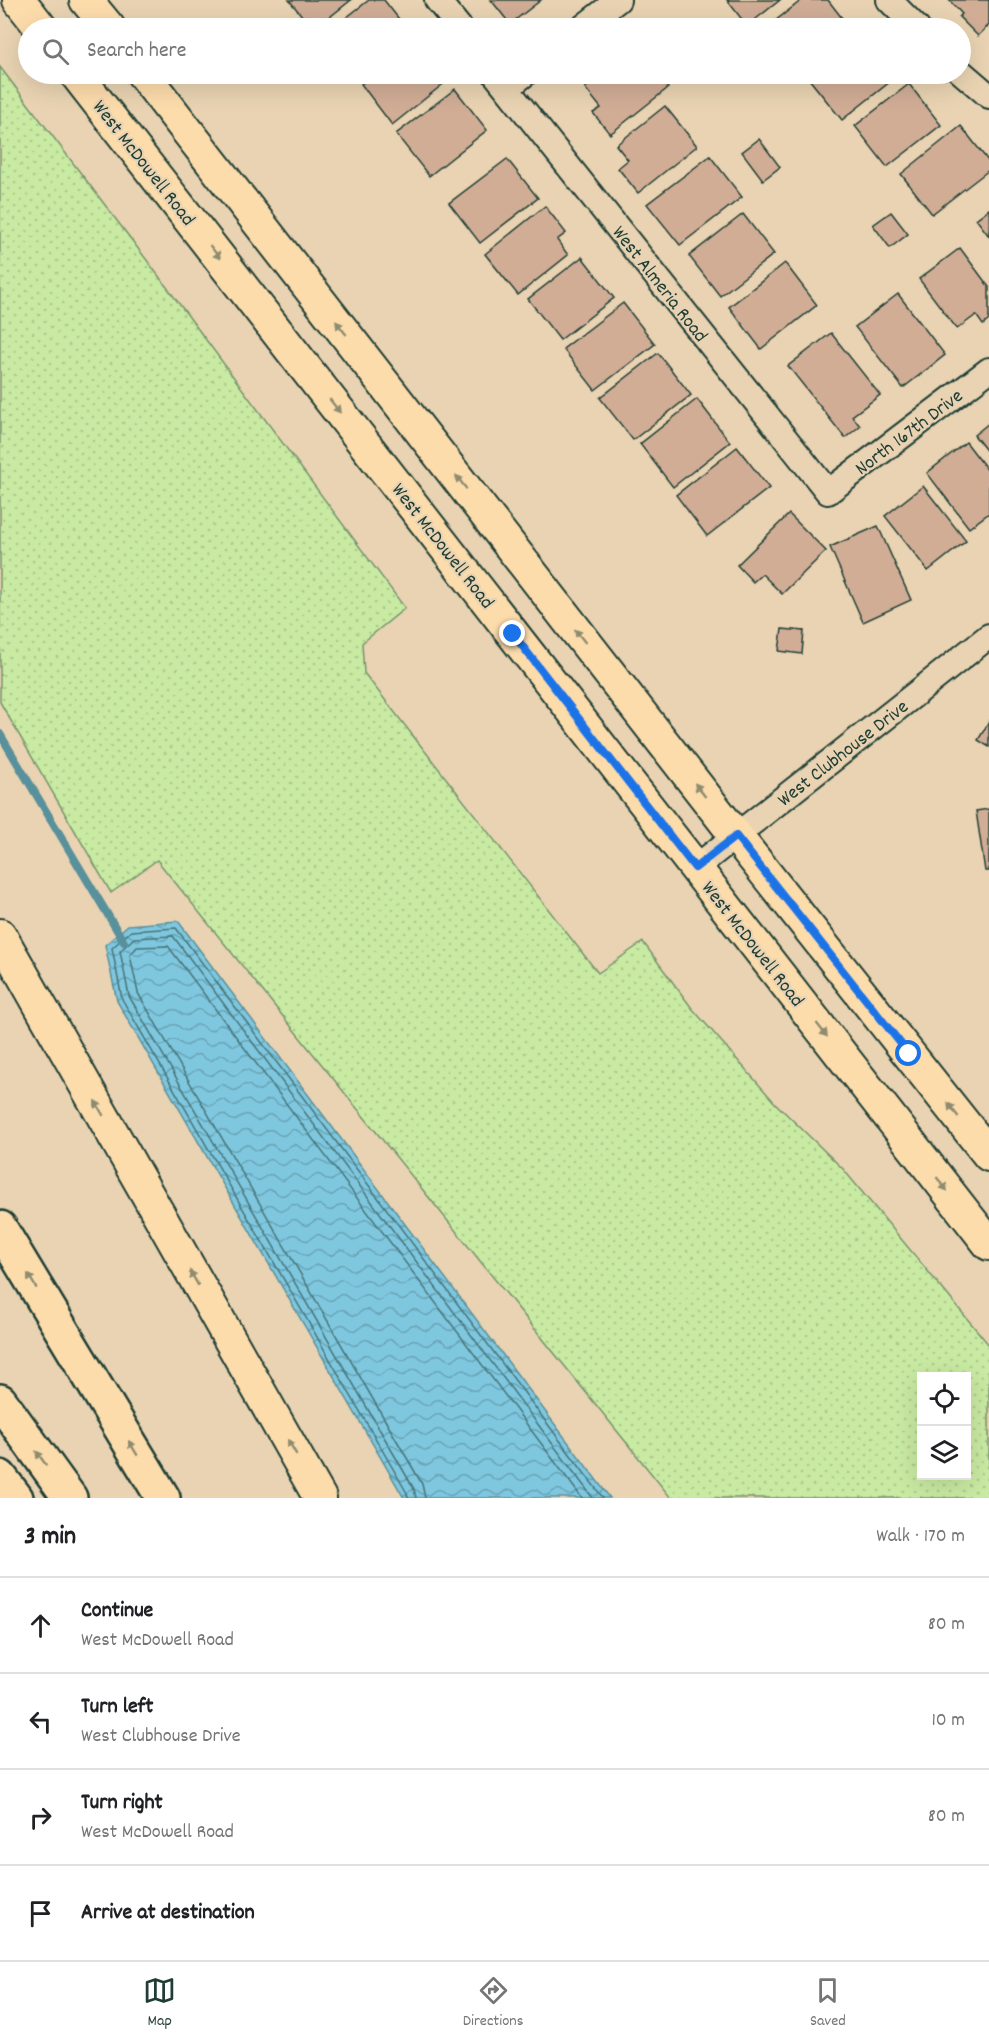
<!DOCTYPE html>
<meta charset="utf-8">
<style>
:root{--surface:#fff;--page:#f2f2f2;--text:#202124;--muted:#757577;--line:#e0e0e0;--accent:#1f3d34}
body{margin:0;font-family:Dekko,sans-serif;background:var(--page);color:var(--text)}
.controls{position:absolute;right:18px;bottom:18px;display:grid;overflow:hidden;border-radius:0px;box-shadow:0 6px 24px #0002}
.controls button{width:54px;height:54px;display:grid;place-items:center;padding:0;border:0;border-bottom:2px solid var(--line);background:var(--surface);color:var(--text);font:30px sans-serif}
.stop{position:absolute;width:18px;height:18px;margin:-14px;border:4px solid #1a73e8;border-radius:50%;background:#fff}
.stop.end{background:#1a73e8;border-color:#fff;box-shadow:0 2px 6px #0008}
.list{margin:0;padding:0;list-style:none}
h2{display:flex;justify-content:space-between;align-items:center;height:78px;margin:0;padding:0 24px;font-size:26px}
h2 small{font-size:20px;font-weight:400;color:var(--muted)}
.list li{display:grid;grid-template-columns:39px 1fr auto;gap:18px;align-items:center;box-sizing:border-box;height:96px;padding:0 24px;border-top:2px solid var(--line)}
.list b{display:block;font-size:22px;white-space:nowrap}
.list p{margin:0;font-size:20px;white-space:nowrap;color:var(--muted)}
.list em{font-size:20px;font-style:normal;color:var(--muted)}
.icon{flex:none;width:33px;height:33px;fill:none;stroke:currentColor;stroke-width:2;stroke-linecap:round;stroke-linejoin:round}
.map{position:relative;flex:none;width:989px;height:1498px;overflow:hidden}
.search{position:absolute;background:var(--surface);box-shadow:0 6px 24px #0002;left:18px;right:18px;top:18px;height:66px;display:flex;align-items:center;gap:15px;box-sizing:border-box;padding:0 21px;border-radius:33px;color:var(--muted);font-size:22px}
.sheet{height:462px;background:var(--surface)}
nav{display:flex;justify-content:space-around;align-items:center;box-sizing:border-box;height:84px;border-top:2px solid var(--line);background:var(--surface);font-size:16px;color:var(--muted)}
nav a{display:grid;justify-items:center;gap:3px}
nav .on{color:var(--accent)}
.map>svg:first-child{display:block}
.grass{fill:url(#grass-dots);stroke:#74946b;stroke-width:1.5;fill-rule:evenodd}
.water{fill:url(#water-waves);stroke:#59909b;stroke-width:1.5}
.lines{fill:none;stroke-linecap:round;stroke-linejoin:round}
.shore{stroke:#457478;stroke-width:1.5}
.stream{stroke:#59909b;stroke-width:8}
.building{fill:#d1ad96;stroke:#1f3d34;stroke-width:1.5}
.minor-casing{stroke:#1f3d34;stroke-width:28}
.major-casing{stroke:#1f3d34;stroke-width:36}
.highway-casing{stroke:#1f3d34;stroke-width:38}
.minor{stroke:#e9d3b2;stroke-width:24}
.major{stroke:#fddcac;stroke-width:32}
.highway{stroke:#fddcac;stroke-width:33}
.oneway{fill:#8e8c70}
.route{stroke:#1a73e8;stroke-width:8}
.labels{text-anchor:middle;stroke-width:4.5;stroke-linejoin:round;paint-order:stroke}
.street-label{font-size:20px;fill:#1f3d34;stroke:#e9d3b2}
</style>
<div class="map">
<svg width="989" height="1498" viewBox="0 0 989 1498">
<defs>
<pattern id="grass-dots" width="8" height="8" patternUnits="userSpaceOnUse" patternTransform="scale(1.5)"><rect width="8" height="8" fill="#c9eaa2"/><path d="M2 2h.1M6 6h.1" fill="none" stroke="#acca8c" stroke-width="1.8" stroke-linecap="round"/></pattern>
<pattern id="water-waves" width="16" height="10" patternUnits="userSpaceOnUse" patternTransform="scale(1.5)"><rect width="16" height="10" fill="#7fc7df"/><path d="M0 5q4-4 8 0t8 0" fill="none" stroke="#67a3b6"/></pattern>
</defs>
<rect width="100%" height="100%" fill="#e9d3b2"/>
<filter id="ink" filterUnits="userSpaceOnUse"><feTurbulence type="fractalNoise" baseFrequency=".0167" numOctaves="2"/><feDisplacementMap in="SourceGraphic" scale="12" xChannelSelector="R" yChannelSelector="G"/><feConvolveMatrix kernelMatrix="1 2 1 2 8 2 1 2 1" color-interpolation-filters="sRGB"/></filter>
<g filter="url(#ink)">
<path class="grass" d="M0 67 146 259 405 608 362 643 364 673 598 973 643 942 691 1007 775 1103 843 1169 989 1345V1498H671L157 860 111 893 0 702ZM922 1376H966V1476H922Z"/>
<polygon class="water" points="178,921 610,1498 404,1498 117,1001 105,945 128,925"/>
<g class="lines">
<g class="shore">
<polyline points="408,1498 407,1493 122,999 112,948 131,931 176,928 603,1498"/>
<polyline points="416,1498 414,1489 129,996 120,951 134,938 173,936 593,1498"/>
<polyline points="425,1498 422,1484 138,993 130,955 137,947 168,946 582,1498"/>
</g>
<polyline class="stream" points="0,734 124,942"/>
</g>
<g class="building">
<polygon points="289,0 351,0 316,28 312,28"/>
<polygon points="369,0 384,0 406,28 333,28"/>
<polygon points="491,0 541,0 510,24"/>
<polygon points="727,0 780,0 747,26"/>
<polygon points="802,0 828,0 849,27 766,28"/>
<polygon points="949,0 989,0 989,25 978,36 959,17 962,14"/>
<polygon points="375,74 441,74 447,81 392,125 361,84"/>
<polygon points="604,74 656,74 668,88 610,134 593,113 601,108 585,88"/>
<polygon points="815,74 894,74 896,77 842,120 809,79"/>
<polygon points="909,84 941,125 887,167 855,126"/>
<polygon points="455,89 487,130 429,176 396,134"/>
<polygon points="665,106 697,146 638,193 618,168 628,160 616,145"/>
<polygon points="961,126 989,162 989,170 932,214 901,174"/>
<polygon points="759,139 780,167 763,180 742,152"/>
<polygon points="710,156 742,197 680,245 647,204"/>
<polygon points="507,159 538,198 480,243 449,203"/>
<polygon points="545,206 566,233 557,240 568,255 518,295 485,254"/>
<polygon points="989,209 989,236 976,219"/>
<polygon points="891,212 908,234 890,248 873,225"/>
<polygon points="743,214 774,254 720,296 689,256"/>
<polygon points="960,248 989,287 989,320 983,325 976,315 957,329 919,279"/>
<polygon points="582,257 614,298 560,340 528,299"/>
<polygon points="785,263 817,305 761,349 729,307"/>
<polygon points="898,294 945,355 903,388 855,327"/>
<polygon points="623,303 655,344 595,390 563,349"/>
<polygon points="831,333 880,395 852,416 860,426 845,438 788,366"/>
<polygon points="658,353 691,395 633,440 600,398"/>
<polygon points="697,399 730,442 673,487 640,444"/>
<polygon points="989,423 989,454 974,435"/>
<polygon points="966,442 989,472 989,513 969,528 927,473"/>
<polygon points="737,447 769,488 707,536 676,495"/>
<polygon points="923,486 966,541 928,571 885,516"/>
<polygon points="789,514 826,551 782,594 762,574 753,582 737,565"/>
<polygon points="878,526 911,600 863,622 830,547"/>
<polygon points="782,629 804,631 802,654 779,651"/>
<polygon points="989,722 989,747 978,740"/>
<polygon points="989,809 989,871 985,871 976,811"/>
</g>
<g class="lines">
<g class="minor-casing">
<g id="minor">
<polyline points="437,0 460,28"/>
<polyline points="889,0 917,28"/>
<polyline points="582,28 618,0"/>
<polyline points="960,71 989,96"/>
<polyline points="495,74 828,492 989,370"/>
<polyline points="507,88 525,74"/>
<polyline points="695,868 989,636"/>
</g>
</g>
<g class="major-casing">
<g id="major">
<polyline points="19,0 41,28"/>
<polyline points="86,0 109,28"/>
<polyline points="76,74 989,1244"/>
<polyline points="143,74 736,836 989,1155"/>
<polyline points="0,935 320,1498"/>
</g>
</g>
<g class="highway-casing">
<g id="highway">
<polyline points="0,1228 163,1498"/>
<polyline points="0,1401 70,1498"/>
<polyline points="0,1477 16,1498"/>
</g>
</g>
<use href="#minor" class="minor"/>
<use href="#major" class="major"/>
<use href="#highway" class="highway"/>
</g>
<defs><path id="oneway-solid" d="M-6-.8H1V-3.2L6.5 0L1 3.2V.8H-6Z" transform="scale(1.5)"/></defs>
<g class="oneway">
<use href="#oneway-solid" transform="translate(215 252) rotate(52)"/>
<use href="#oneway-solid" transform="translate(341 328) rotate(-128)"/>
<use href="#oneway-solid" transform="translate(335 406) rotate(52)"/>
<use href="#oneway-solid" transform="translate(461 482) rotate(-128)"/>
<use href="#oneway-solid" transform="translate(580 636) rotate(-128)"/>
<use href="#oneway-solid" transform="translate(700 790) rotate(-128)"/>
<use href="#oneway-solid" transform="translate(822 1030) rotate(52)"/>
<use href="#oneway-solid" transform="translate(99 1108) rotate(-120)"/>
<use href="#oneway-solid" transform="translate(953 1110) rotate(-128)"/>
<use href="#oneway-solid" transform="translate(942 1184) rotate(52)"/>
<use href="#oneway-solid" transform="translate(194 1278) rotate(-120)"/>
<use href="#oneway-solid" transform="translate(32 1281) rotate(-121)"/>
<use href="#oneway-solid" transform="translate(292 1447) rotate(-120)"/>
<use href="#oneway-solid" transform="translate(133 1448) rotate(-121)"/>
<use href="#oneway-solid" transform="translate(41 1458) rotate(-126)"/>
</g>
</g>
<g class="lines" filter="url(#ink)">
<polyline class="route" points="513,634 695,868 736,836 909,1054"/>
</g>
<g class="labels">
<g class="street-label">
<text transform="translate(145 162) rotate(52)" y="7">West McDowell Road</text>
<text transform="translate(661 283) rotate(52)" y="7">West Almeria Road</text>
<text transform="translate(908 431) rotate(-37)" y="7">North 167th Drive</text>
<text transform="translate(444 545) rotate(52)" y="7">West McDowell Road</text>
<text transform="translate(842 752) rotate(-38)" y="7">West Clubhouse Drive</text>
<text transform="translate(754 943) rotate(52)" y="7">West McDowell Road</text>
</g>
</g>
</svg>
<div class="controls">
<button><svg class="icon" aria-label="locate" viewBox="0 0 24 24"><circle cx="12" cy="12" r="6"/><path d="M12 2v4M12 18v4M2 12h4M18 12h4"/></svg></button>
<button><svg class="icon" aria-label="layers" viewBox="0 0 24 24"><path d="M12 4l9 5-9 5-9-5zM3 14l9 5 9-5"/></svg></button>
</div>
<div class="stop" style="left:909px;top:1054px"></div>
<div class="stop end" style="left:513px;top:634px"></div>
<div class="search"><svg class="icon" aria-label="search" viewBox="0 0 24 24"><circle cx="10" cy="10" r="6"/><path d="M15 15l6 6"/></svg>Search here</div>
</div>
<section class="sheet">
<h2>3 min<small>Walk · 170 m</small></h2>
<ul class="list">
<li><svg class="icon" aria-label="ahead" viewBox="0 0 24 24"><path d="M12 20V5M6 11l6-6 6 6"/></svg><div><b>Continue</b><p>West McDowell Road</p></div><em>80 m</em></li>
<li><svg class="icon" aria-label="left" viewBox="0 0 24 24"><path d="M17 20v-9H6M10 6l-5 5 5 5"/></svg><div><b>Turn left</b><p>West Clubhouse Drive</p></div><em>10 m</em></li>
<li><svg class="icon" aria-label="right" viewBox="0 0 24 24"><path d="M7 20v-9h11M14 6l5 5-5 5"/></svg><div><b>Turn right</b><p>West McDowell Road</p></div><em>80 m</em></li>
<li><svg class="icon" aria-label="arrive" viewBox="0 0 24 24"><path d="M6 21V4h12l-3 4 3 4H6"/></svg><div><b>Arrive at destination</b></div></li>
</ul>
</section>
<nav>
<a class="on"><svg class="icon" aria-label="map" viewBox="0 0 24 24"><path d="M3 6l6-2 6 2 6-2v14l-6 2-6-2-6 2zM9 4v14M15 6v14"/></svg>Map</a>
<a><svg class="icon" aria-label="directions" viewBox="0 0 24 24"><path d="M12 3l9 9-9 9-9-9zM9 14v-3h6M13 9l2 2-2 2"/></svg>Directions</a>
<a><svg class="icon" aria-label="saved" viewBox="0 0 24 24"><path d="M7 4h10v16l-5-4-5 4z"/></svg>Saved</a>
</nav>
